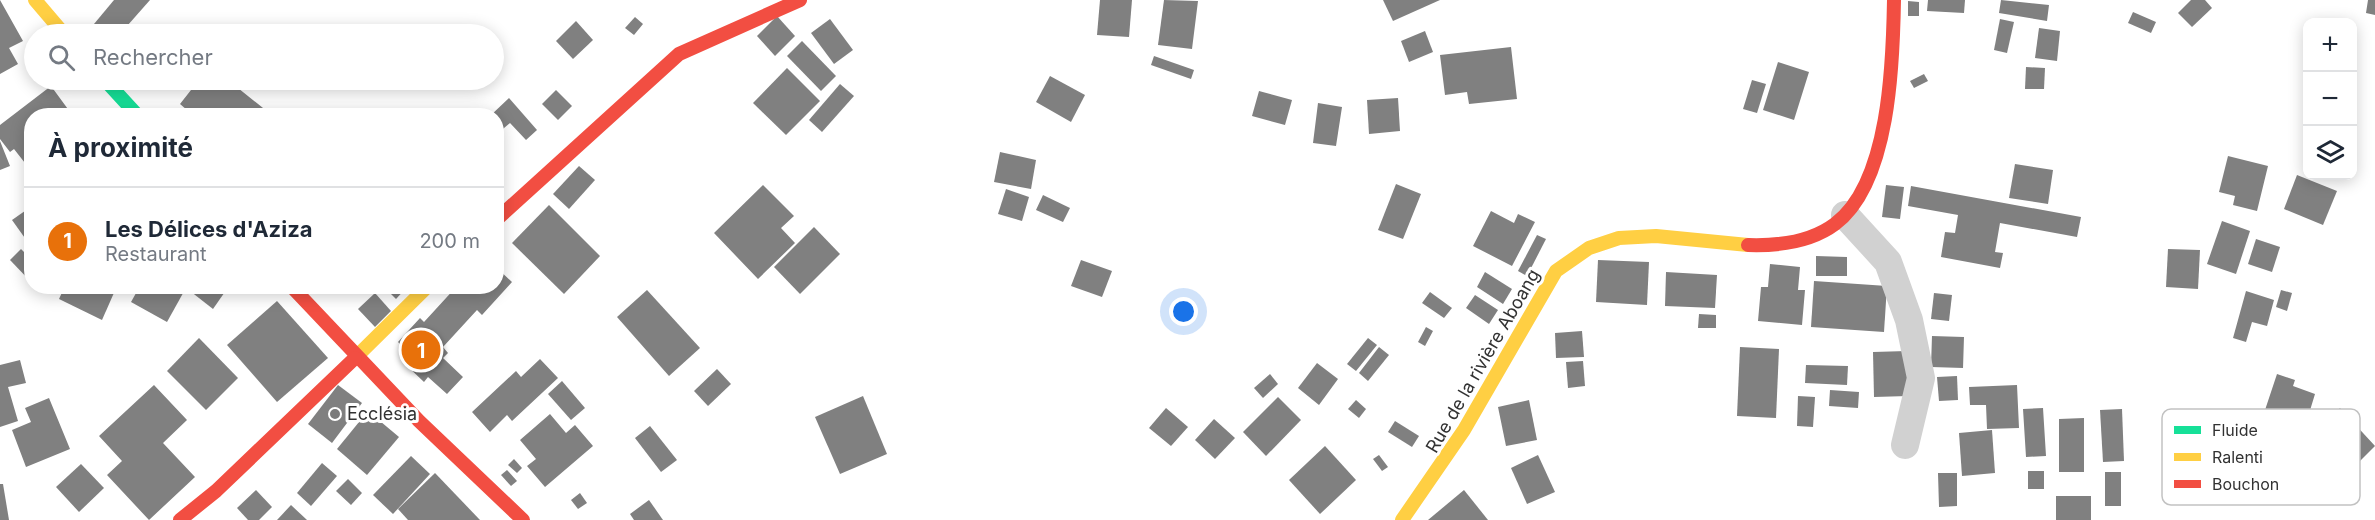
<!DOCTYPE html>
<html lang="fr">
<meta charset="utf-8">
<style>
:root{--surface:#fff;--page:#f2f2f3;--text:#1f2937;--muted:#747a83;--line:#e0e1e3;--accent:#7a7a7a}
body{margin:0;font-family:Inter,sans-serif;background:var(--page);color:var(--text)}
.controls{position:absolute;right:18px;top:18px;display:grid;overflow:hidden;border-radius:12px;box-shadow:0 3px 15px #0003}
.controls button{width:54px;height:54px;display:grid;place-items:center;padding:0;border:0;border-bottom:2px solid var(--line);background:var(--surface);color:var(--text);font:30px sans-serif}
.you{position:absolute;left:1184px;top:312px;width:21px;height:21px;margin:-15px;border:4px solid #fff;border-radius:50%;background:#1a73e8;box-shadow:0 0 0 9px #1a73e833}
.badge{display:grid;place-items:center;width:39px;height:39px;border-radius:50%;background:var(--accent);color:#fff;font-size:20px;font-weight:700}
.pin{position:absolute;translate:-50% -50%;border:3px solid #fff;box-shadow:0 2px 6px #0006}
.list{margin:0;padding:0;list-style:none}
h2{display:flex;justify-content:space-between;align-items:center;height:78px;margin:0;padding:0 24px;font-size:26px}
h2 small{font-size:20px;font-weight:400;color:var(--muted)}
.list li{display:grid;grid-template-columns:39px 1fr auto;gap:18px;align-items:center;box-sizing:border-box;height:108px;padding:0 24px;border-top:2px solid var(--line)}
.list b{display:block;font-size:22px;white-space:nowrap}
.list p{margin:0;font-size:20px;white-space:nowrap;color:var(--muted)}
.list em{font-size:20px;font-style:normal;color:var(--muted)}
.icon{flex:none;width:33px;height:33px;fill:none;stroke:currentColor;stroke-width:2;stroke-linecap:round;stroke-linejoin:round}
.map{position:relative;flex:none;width:2375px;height:520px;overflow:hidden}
.search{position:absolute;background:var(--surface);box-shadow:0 3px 15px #0003;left:24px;top:24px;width:480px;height:66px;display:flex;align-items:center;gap:15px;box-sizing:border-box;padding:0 21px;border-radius:33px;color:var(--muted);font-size:22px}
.panel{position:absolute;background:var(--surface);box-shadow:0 3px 15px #0003;left:24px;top:108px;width:480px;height:186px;border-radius:24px}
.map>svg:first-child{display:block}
.building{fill:#808080}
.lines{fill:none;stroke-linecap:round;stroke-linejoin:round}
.street{stroke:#d1d1d1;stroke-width:28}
.fast{stroke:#16e098;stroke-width:14}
.slow{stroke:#ffcf43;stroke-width:14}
.jam{stroke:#f24e42;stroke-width:14}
.poi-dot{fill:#7a7a7a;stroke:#fff;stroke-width:2}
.labels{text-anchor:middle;stroke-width:6;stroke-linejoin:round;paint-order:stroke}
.street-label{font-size:18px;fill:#323232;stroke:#fff}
.poi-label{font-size:18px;fill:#323232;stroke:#fff;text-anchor:start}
.key{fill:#fff;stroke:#c2c2c2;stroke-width:1.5}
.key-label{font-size:16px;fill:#323232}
</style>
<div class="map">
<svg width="2375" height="520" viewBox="0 0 2375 520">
<rect width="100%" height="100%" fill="#fff"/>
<g class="building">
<polygon points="0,0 23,41 9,48 18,64 0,74"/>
<polygon points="114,0 150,0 120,34 105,34 94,24"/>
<polygon points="1100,0 1132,0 1129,37 1097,35"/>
<polygon points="1164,0 1198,1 1192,49 1158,45"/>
<polygon points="1383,0 1440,0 1393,21"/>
<polygon points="1928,0 1965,0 1964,13 1927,11"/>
<polygon points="2001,0 2049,5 2047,21 1999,13"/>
<polygon points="2191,0 2205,0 2212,8 2192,27 2178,13"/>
<polygon points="2368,0 2375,0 2375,15 2366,13"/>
<polygon points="1908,1 1919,2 1919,16 1908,16"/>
<polygon points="2133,12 2156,22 2151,33 2128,23"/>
<polygon points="777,16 795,36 775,56 757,36"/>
<polygon points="635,17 643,24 634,35 625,28"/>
<polygon points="830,19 853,50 834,64 811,33"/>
<polygon points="2000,19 2014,22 2007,53 1994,50"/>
<polygon points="576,21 593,40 573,59 556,41"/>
<polygon points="177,24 190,34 169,34"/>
<polygon points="2039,28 2060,31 2057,61 2035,58"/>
<polygon points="1425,31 1433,52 1409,62 1401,41"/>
<polygon points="802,41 836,76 821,91 787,56"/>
<polygon points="1511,47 1517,99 1469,104 1467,92 1445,95 1440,55"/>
<polygon points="1154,56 1194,70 1191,79 1151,65"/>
<polygon points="1778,62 1809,72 1794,120 1763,110"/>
<polygon points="2026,67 2045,68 2044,89 2025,89"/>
<polygon points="787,68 820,101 786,135 753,103"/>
<polygon points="1924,74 1928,81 1914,88 1910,81"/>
<polygon points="1050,76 1085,95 1071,122 1036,102"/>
<polygon points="178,80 228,80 273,116 194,116 180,104 191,90"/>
<polygon points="1752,80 1766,84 1757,113 1743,109"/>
<polygon points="840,84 854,96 822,132 809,120"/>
<polygon points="51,86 73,116 32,116 32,172 14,149 10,152 0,139 0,125"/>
<polygon points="556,90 572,106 558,120 542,104"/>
<polygon points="1259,91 1292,100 1285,125 1252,116"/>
<polygon points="509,98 537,130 526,140 510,123 498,133 496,116 490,116"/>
<polygon points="1398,98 1400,131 1369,134 1367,100"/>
<polygon points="1318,103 1342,107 1336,146 1313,143"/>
<polygon points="0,141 10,166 0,170"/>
<polygon points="1000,152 1036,160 1031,189 994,182"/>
<polygon points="2228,156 2268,166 2257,211 2233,205 2235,196 2219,192"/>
<polygon points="2015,164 2053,170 2048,204 2009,198"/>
<polygon points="579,166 595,180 569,209 553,194"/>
<polygon points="2297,175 2337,191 2323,225 2284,209"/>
<polygon points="1396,184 1421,194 1403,239 1378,230"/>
<polygon points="763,185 794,216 781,228 795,243 758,279 714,233"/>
<polygon points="1886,185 1904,187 1900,219 1882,217"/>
<polygon points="1911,186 2081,217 2077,237 2000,223 1995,252 2003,253 2000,268 1941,257 1945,232 1955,233 1958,215 1908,206"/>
<polygon points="1006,189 1029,197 1022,221 998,214"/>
<polygon points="1043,195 1070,208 1063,222 1036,210"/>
<polygon points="549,205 600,256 564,294 512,243"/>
<polygon points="32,206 32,248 12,220"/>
<polygon points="1491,211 1514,223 1518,214 1535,222 1512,266 1473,246"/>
<polygon points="2222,221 2250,231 2236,274 2207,264"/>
<polygon points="814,227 840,254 800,294 774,267"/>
<polygon points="1537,235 1546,239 1527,276 1518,271"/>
<polygon points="2256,239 2280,247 2272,272 2248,264"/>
<polygon points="21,249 32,260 32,283 10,260"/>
<polygon points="2168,249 2200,250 2198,289 2166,287"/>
<polygon points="1816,256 1847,257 1847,276 1816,276"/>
<polygon points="1081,260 1112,271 1102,297 1071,286"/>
<polygon points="1598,260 1649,262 1647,305 1596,302"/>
<polygon points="1770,264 1800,267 1798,290 1805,290 1802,325 1758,321 1761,287 1768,287"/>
<polygon points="496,267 512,282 482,315 477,310 443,347 448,353 443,358 463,377 447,394 428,377 424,382 404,363 411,355 398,342 420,318 424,322 457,286 496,286"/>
<polygon points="1485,272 1512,289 1503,304 1477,287"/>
<polygon points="1666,272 1717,275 1715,308 1665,306"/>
<polygon points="1814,281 1887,286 1884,332 1811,327"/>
<polygon points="65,286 117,286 102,320 59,299"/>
<polygon points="140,286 187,286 167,322 131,302"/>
<polygon points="193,286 229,286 213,309 190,291"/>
<polygon points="383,286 408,286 396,299"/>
<polygon points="647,290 700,348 669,376 617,317"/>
<polygon points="2281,290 2292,293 2287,311 2276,307"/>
<polygon points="2246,291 2274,300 2267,326 2252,322 2246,342 2233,338"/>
<polygon points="1430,292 1452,308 1444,318 1422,303"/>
<polygon points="375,293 391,311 375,327 358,309"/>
<polygon points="1934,293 1952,295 1949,321 1931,319"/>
<polygon points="1475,295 1498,310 1489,324 1466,308"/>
<polygon points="277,301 328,358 277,402 227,345"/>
<polygon points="1699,314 1716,315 1716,328 1698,328"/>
<polygon points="1426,327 1433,331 1425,346 1418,342"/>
<polygon points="1582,331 1584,357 1556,358 1555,333"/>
<polygon points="1932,336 1964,337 1963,368 1931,367"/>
<polygon points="199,338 238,378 206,410 167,371"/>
<polygon points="1368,338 1377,345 1356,371 1347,364"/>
<polygon points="1379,347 1389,355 1368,381 1359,373"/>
<polygon points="1740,347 1779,349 1776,418 1737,416"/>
<polygon points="1907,351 1908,396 1874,397 1873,352"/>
<polygon points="540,359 558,378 512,421 507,415 490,432 472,412 516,371 521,377"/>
<polygon points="20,360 26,383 8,387 18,421 0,427 0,365"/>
<polygon points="1583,361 1585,386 1568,388 1566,362"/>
<polygon points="1317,363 1338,379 1319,405 1298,388"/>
<polygon points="1806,365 1848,366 1847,385 1805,383"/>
<polygon points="717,369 731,384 708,406 694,391"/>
<polygon points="1270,374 1278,384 1263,398 1254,388"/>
<polygon points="2277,374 2295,380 2293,386 2315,394 2304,430 2263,416"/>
<polygon points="1957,376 1958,400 1939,401 1937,377"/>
<polygon points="562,381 585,408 571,420 548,394"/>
<polygon points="154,385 187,420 163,443 195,477 149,520 107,475 122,461 99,436"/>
<polygon points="338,385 362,403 332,443 308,424"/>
<polygon points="2017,385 2019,428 1987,429 1986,405 1970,405 1969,387"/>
<polygon points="1830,390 1859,392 1858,408 1829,406"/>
<polygon points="863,396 887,454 840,474 815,417"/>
<polygon points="1798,396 1815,397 1813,427 1797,426"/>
<polygon points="1278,397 1301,420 1266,456 1243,432"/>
<polygon points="49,398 70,449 26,467 12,430 31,422 25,408"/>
<polygon points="1356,400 1366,409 1359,418 1348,409"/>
<polygon points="1529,400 1537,440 1506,446 1498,407"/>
<polygon points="1166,408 1188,427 1171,446 1149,428"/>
<polygon points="2043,408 2046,456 2026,457 2023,409"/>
<polygon points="2340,408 2375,446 2338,483 2313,457 2332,439 2320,427"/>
<polygon points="2122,409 2124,461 2103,462 2100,410"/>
<polygon points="368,411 399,437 367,475 337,449"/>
<polygon points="550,414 566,433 575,425 593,446 545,487 527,466 536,459 520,440"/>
<polygon points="2084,418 2084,472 2059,472 2059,419"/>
<polygon points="1214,419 1235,438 1215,459 1195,440"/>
<polygon points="1395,421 1419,436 1412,447 1388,432"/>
<polygon points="650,426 677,460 661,472 635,438"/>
<polygon points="1992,430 1995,473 1962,476 1959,433"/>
<polygon points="1325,446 1356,480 1320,514 1289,480"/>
<polygon points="1379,455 1388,467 1382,471 1373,459"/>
<polygon points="1538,455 1555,492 1527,504 1511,468"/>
<polygon points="411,456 430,474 393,514 373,495"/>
<polygon points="514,459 522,468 517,473 508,465"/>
<polygon points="322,463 337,476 311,506 297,493"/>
<polygon points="81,464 104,488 79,512 56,487"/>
<polygon points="507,470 517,481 511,486 501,475"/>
<rect x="2028" y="471" width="16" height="18"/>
<rect x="2105" y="472" width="16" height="34"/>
<polygon points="435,473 480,520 408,520 398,509"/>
<polygon points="1938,473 1957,473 1957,506 1939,507"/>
<polygon points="348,479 362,493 351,505 336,491"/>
<polygon points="0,484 3,484 9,520 0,520"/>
<polygon points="256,490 272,507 259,520 248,520 237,508"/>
<polygon points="1464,490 1488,520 1428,520"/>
<polygon points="580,493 587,503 578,509 571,500"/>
<rect x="2056" y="496" width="35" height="24"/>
<polygon points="649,500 663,520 634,520 630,514"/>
<polygon points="291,505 307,520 277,520"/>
</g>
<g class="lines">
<polyline class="street" points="1845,215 1888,262 1909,320 1921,378 1905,445"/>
<polyline class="fast" points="105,80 138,116"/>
<g class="slow">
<polyline points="35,0 64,34"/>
<polyline points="355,358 428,286"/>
<polyline points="1402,520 1464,430 1556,271 1589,248 1619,238 1656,236 1748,245"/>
</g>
<g class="jam">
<polyline points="496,220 679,54 800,0"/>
<path d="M1748 245C1778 246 1811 242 1835 224 1890 183 1893 62 1894 0"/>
<polyline points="291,286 419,421 523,520"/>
<polyline points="180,520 216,491 355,358"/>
</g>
</g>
<circle class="poi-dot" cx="335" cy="414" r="6"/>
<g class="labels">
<g class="street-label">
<text transform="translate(1483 361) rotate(-60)" y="6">Rue de la rivière Aboang</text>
</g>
<g class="poi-label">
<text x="347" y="420">Ecclésia</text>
</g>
</g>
<rect x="2162" y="409" width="198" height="96" rx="9" class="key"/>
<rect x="2174" y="426" width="27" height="8" fill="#16e098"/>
<rect x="2174" y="453" width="27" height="8" fill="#ffcf43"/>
<rect x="2174" y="480" width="27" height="8" fill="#f24e42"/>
<g class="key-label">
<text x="2212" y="436">Fluide</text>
<text x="2212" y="463">Ralenti</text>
<text x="2212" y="490">Bouchon</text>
</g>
</svg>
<div class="controls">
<button>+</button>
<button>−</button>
<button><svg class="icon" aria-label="layers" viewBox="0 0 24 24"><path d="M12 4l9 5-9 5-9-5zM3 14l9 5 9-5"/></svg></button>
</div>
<div class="you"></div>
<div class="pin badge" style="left:421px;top:350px;background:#e8710a">1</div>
<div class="search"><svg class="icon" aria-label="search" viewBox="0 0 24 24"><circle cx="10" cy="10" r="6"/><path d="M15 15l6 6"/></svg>Rechercher</div>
<section class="panel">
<h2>À proximité<small></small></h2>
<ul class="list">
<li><span class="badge" style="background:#e8710a">1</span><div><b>Les Délices d'Aziza</b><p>Restaurant</p></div><em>200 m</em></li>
</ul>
</section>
</div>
